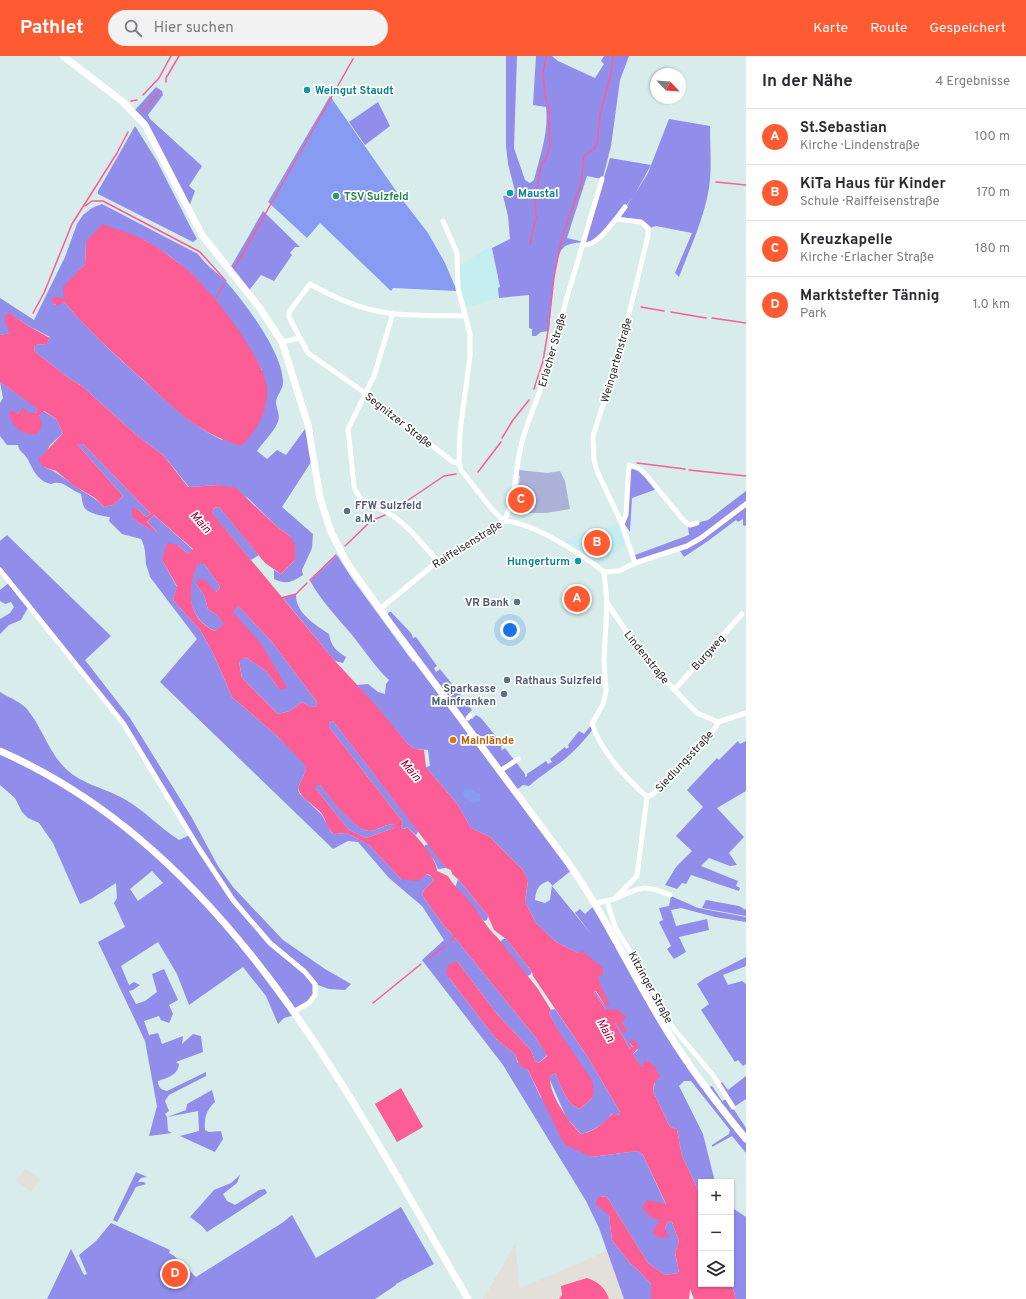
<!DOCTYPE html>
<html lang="de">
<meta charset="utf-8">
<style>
:root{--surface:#fff;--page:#f2f2f3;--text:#2b2b33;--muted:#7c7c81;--line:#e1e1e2;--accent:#ff5b32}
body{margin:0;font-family:Overpass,sans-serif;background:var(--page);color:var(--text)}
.controls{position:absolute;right:12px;bottom:12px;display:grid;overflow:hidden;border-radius:0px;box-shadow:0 1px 3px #0004}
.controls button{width:36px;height:36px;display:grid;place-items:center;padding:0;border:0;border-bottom:1px solid var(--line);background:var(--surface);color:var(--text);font:20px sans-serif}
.compass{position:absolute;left:650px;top:12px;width:36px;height:36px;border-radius:50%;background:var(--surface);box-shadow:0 1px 3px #0004;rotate:115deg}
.you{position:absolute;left:510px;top:574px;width:14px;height:14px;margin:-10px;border:3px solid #fff;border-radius:50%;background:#1a73e8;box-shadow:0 0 0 6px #1a73e833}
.badge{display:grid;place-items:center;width:26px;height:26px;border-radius:50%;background:var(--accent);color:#fff;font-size:13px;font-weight:700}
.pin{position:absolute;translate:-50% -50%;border:2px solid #fff;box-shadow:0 1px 4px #0006}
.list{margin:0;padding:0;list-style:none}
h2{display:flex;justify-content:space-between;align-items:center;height:52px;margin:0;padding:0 16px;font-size:17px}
h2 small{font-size:13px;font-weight:400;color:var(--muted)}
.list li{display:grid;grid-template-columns:26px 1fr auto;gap:12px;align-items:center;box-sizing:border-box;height:56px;padding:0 16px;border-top:1px solid var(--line)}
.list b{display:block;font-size:15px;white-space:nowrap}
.list p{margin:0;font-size:13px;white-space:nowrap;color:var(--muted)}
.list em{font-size:13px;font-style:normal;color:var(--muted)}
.icon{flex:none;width:22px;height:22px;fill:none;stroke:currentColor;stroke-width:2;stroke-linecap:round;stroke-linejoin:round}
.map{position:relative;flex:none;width:746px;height:1243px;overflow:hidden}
header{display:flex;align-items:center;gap:24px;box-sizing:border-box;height:56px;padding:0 20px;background:var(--accent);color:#fff}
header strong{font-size:19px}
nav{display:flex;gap:22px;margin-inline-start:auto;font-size:14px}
.search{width:280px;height:36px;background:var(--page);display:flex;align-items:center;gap:10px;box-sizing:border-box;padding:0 14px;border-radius:22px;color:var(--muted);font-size:15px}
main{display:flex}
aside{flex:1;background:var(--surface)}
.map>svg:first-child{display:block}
.industrial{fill:#e3e0d9}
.education{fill:#c4eef0}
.green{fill:#918dea;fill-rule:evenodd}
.cemetery{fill:#acb1d8}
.pitch{fill:#879bf2}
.water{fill:#fb5d94;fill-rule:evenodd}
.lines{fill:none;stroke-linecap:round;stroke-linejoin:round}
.stream{stroke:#fb5d94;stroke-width:1.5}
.minor{stroke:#fff;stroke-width:5}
.secondary{stroke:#fff;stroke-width:7}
.culture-dot{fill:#0f9aa8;stroke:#fff;stroke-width:1.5}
.leisure-dot{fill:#2e9e5b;stroke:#fff;stroke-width:1.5}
.service-dot{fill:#5c6f8a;stroke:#fff;stroke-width:1.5}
.food-dot{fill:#e8710a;stroke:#fff;stroke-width:1.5}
.labels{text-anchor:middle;stroke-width:3.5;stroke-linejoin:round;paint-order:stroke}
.culture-label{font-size:11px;font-weight:bold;fill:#0d838f;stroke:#fff;text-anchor:start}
.leisure-label{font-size:11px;font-weight:bold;fill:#27864d;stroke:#fff;text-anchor:start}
.street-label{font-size:11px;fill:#282828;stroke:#fff}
.service-label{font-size:11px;font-weight:bold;fill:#4e5e75;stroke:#fff;text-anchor:start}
.food-label{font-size:11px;font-weight:bold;fill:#c56008;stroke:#fff;text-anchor:start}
.water-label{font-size:12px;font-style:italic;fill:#a4002c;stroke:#fff}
</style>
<header>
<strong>Pathlet</strong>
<div class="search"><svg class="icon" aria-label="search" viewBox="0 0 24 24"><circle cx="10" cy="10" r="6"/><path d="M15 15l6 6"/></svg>Hier suchen</div>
<nav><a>Karte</a><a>Route</a><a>Gespeichert</a></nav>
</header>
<main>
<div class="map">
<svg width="746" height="1243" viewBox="0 0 746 1243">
<rect width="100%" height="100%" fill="#d7eceb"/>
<g class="industrial">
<polygon points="25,1113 40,1123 31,1136 16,1125"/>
<polygon points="515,1188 520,1232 607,1195 624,1243 483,1243"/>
</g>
<g class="education">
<polygon points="488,192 492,192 500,232 498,232 499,242 466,251 459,226 461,209"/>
<polygon points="618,469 625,489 600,508 566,486 572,481 597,473"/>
</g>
<g class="green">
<path d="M506 0H517L514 92 525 124 530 127 534 124C540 100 549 76 546 51L533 49 536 0H552L558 5 595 22 604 8 601 5 604 0H629L620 24 611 90 603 121 602 123 587 120 567 182 584 186C577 187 568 187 563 192 553 201 551 259 549 275L541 276 536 280H532V273L529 272V239L499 242 498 232 500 231 492 192 510 183 508 160 503 140H511L515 135 508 108 506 90Z"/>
<polygon points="156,31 162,35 163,39 148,59 150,63 202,110 189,130 195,135 189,151 134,55"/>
<polygon points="378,46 390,70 365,89 349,66"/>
<path d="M669 63 710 70C710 91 712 112 709 132 704 163 690 192 679 221L675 217 692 177 656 170 649 172 647 168 622 163 619 160 633 141 599 181 587 188 585 184 610 102 651 109 635 138 648 117Z"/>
<polygon points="135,70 157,105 192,174 197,183 193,186 98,138 98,135"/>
<path d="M102 148 198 198C207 211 220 218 230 230 248 251 282 297 283 325 284 333 276 339 276 347 277 355 281 360 277 368 272 378 263 386 257 395L267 403 277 394 286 399 308 369 313 403 282 451 313 478 312 492 302 514 303 519C292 526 287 529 274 523V514L281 518 295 504 291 481 275 469 248 442 219 429 189 431 164 400 134 377 82 330 70 323 34 295 35 289 47 288 50 281 25 268 13 259 11 277 0 279V242L34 264 65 201 77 168 83 159 92 152ZM144 184C157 192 171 200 182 210 215 239 239 276 262 314L222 384C188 367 172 350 144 325 116 300 89 275 64 246L55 249 54 247 64 243V231L85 208 86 186Z"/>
<polygon points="263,155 300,191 295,191 290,197 292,199 274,225 261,219 247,237 229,214"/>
<path d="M0 326 39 353 35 357 9 358 39 360 43 355 56 363 63 377 49 390 44 411C56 415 63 422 74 429 84 437 95 441 104 451L113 449 123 440 77 388H83L151 458 146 461 140 455 132 452 133 461 139 467 158 477 147 466 154 459 193 494 188 498 178 489 162 504 177 531 173 544 200 574 213 597 232 641 277 680 305 708 306 714 298 732 299 737 322 759 331 776 334 778 347 777 369 789 401 823C411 821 428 813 434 824L424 834 422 839 444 870 451 877 536 982 547 999 539 1007 535 1005 531 994 497 958 457 905 449 922 496 983 516 999 517 1006 528 1014 540 1040 591 1101 638 1095 643 1099 666 1149 660 1163 665 1173 668 1165 672 1166 679 1186 675 1196 679 1217 665 1219 648 1207 607 1141 599 1140 609 1159 612 1184 630 1207 638 1214 651 1228V1243H624L599 1172 586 1145 503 1009 422 904 444 884 422 850 389 822 358 786 348 785 333 793 160 626 197 583 150 521C149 516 147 512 146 508 145 499 146 492 141 483L122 478 109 465 110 461C104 461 87 457 84 451 82 447 82 442 81 438 70 434 63 423 51 428 37 425 33 413 27 402 24 397 19 396 18 389H7L0 380V347L3 342Z"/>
<polygon points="630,410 636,411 657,433 632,442 630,476 624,467"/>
<polygon points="746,435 746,470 743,469 743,463 738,466 736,464 708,485 684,501 678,492 637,506 635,499 689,479 688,469 708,464"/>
<polygon points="219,451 259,499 251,504 214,460 212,457 214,452"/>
<path d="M7 479 111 580 85 604 130 662 192 762 218 810 233 831 283 884 325 913 351 928 345 934 329 933 315 928V939L293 956 295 959 284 962 278 968 266 940 243 911 189 949 177 918 158 886 121 910 129 929 134 926 140 929 133 934 129 935 136 948 145 945 157 936 152 918 164 913 178 944 169 949 173 958 169 967 161 964 159 960 144 965 149 979 158 977 162 988 183 980 182 988 193 978 201 980 203 996 176 1006 179 1008C178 1019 167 1022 158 1025 158 1031 161 1034 167 1035L206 1016V1020L169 1039 165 1045 169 1055 165 1058 167 1061 186 1054 187 1048 212 1034 215 1046C206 1054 204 1063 205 1074L209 1076 221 1075 223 1083 215 1096 180 1080 199 1075 198 1055 167 1061 168 1075 172 1077 149 1080 157 1050 145 985 98 886 125 871 114 847 117 842 116 827 91 843 80 848 53 787 39 767 28 762 22 756 15 742 0 729V636C8 641 19 645 26 652 42 670 48 696 66 713 83 729 106 732 126 744 145 755 160 772 179 784L190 779 137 687 29 550 21 564 9 569 0 578V563L10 557 14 551 11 546 5 548 0 545V534L10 526 0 514V485ZM152 815 163 827 138 845 130 833Z"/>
<path d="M337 499 351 521 413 606 417 603 386 561 389 556H391L411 577 413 582 416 581 437 610 434 612 436 616 440 613 456 633H453V635L456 633 472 654 468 658 472 663 476 659 481 662 503 689 501 691 502 694 505 692 525 718V721L527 720V718L546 705 548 708 552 706 550 703 565 691 566 693 569 691 568 689 579 675 584 678 592 668 593 673C584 685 574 696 561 706 550 714 539 721 529 730L523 729 515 735 573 813 552 830 592 879 575 857 580 853 585 858 595 849 668 980 746 1085V1097L732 1080 712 1091V1089L729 1078 730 1074 691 1025H684L679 1030 703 1078 715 1126H701V1140L682 1100 677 1073 670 1071 653 1035 657 1017 644 1010 641 1012 633 998 638 994 629 986 633 992 630 993 615 967 617 966 626 975 622 966 606 954 594 936 595 935 606 951 578 897 556 886 536 867 525 846 528 825 523 814 490 781 471 772 458 749 426 711 430 710 428 694 415 693 408 688 357 629 368 628 378 636 385 638 386 628 389 624C374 610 365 595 352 579 337 561 322 546 310 525ZM548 825 552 829 550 844 545 847 535 844C536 833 538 829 548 825Z"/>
<path d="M198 506 205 509 219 529 220 532 216 536 196 528 204 539 208 553 217 559 225 568 215 575C186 561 186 533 198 506Z"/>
<path d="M296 538C295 557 316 569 329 578 331 590 336 595 346 601L343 607 335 605 283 542Z"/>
<polygon points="238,550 272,586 317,646 316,651 308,650 302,646 290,655 278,658 242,622 239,605 245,601 266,615 280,634 232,556"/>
<polygon points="333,665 418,775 417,778 416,779 407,771 403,773 401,772 403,766 329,671 329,667"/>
<polygon points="738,685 740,688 746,685 746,735 717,752 744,781 729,797 737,809 730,810 709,802 701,810 738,825 736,830 740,832 739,835 691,819 686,828 682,827 677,833 665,829 676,811 692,795 676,780 703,751 687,734 717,702 719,704"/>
<path d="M316 728 320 729C329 739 355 775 369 775 378 775 386 766 396 769L394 772 366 782 349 774 316 733Z"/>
<polygon points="429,788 446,812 438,813 434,804 424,792 425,789"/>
<polygon points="458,823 488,860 487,864 484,865 455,832"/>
<polygon points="671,840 698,852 746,861 746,866 715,861 681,852 671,854 676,870 707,863 709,874 679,881 686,896 674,903 667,893 671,890 659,866 663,864 659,852 669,850"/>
<polygon points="706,844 739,850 746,854 746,860 702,852"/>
<polygon points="503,883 506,883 532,916 530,919 527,920 500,886"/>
<polygon points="746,901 746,910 723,919 728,929 742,925 746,928 746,1008 743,1010 738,1004 735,1006 701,954 709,948 697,928 705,922"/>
<path d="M555 953 589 1003 620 1056V1059L612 1058C604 1068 593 1075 581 1078L566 1061 550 1024V1020L555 1017C561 1029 566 1049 580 1053L592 1042 549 957 551 954Z"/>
<polygon points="746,1020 746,1043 734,1051 720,1028 722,1026 728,1034"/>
<polygon points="712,1030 722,1045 727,1043 746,1072 746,1081 709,1031"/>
<polygon points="136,1116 147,1121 141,1122 138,1126 144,1126 146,1128 136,1131 117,1166 113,1164"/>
<polygon points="240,1119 237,1127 223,1138 227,1145 235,1149 259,1134 265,1133 267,1137 207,1176 202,1170 190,1161 214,1134 231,1127"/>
<polygon points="401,1151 434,1208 396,1228 396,1229 375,1243 47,1243 71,1193 84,1219 87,1218 79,1199 96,1185 111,1167 170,1194 169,1197 173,1199 196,1221 282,1167 292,1159 316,1202"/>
<polygon points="731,1151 746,1161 746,1243 736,1243 731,1226"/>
</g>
<polygon class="cemetery" points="518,414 548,417 560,415 565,425 570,453 546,457 518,457 515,453 520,420 517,419"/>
<g class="pitch">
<polygon points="330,40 401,142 428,177 445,207 457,235 393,232 391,235 320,167 307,182 268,146"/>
<polygon points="465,733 470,733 480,738 480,745 474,747 465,743 463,737"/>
</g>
<g class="water">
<path d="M102 168C115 173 131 177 144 184 157 190 169 200 180 208 206 226 263 300 267 331 269 352 257 376 241 390 194 375 176 354 141 322 113 297 88 274 64 246L57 250 52 246 53 240 64 243 63 231 85 208 86 186Z"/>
<path d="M7 257 13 259 25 268 50 282 47 288 35 289 34 295 70 323 82 330 134 377 164 400 188 431 219 429 236 432 275 469 291 481 295 489V504L281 518 265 507 219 451 214 452 212 457 335 605 372 645 408 688 415 693 424 694 426 711 458 749 471 772 490 781 523 814 528 824 525 846 536 867 556 886 578 897 582 895 602 911 603 920H597L609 948 606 951 596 935 594 936 606 954 616 953 626 961 622 966 627 975 623 977 617 967H615L630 993 633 991 629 986 632 983 636 986 639 991 633 998 641 1011 644 1010 643 1006 645 1004 655 1010 657 1017 661 1018 654 1028 653 1035 670 1071 677 1073 682 1100 701 1140V1228H731V1226L736 1243H694L690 1233 689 1243H651V1228L638 1214 630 1207 612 1184 609 1159 597 1150 596 1147 599 1140 607 1141 648 1207 665 1219 679 1217 675 1196 679 1186 672 1166 668 1165 665 1173 669 1181 660 1182 652 1177 660 1163H653L642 1152 647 1144 666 1148 643 1099 638 1095 591 1101 564 1088 528 1014C520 1010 517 1008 516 999L496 983 446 918 448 909 457 905 497 958 531 994 535 1005 539 1007 547 1000 536 982 451 877 444 870 422 839 424 834 434 824 430 819 427 818 418 825 401 823 369 789 347 777 334 778C327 773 326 764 322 758 315 749 301 743 298 732L306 714 304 708 277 680 232 641 213 597 200 574 173 544 177 530 162 504 167 487 178 489 188 498 193 493 154 459 147 466 159 478 139 467 132 461V451L140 455 146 461 151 458 83 388H77L123 440 113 449 104 451 95 442 73 429 56 415 44 411 38 404 63 377 56 363 44 355 39 360 42 370 37 378C23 380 12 371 9 358L12 354 18 358 23 352 29 357H35L38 353 0 326V279L10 277C7 271 2 265 7 257ZM198 507 205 509 219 529 220 532 216 536 205 524 199 523 196 528 204 539 208 553 217 559 224 568 215 575C186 562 187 533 198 507ZM238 550 272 586 317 646 316 651 308 650 302 646 290 655 278 658 242 622 239 606 245 601 266 615 280 634 287 632 262 589 233 556ZM333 665 446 812 451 814 452 818 458 823 488 860 494 874 506 883 532 916 533 920 589 1003 620 1056V1059H617L616 1057C611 1058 610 1061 606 1064 599 1071 591 1076 581 1078 569 1067 548 1037 550 1020L555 1017C561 1029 566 1049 580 1053L592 1042 594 1036 592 1024 559 976 549 957 551 954 538 933 497 881C487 873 479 856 470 846 462 836 455 832 448 820L437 815C437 803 416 779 407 771L404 773 401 772 403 766 329 671V667ZM316 729H320C329 740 355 775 369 775 378 775 386 766 395 769L394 772 366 782 349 774 316 733Z"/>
<polygon points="401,1032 423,1071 397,1086 375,1048"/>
<path d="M587 1222C598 1226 605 1231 609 1243H559L562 1239 561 1230Z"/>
</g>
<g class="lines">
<g class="stream">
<polyline points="166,26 166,22 179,0"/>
<polyline points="143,39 159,22 171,0"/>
<polyline points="131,45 137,44"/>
<polyline points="546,45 543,18 546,0"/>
<polyline points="142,56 158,37"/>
<polyline points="716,126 746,129"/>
<polyline points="85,150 92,145 103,145 200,196 226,225"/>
<polyline points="530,188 536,161 535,147 541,109 546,102 550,90 549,52 547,48"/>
<polyline points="234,213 353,3"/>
<polyline points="215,244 224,228"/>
<polyline points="641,251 664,255"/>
<polyline points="671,256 706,262"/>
<polyline points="33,257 44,237 72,168 117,97 128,76"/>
<polyline points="712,262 746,267"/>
<polyline points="534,333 543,305 548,275 554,221 562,181 581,128 584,100 594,93 597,87 600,58 611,18 613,0"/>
<polyline points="502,382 513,364 529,344"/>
<polyline points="637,407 685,413"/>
<polyline points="689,414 746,420"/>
<polyline points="478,416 501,386"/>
<polyline points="395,453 444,420 456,418"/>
<polyline points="345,490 371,465 385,459"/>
<polyline points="310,524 336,499"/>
<polyline points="281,542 296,538 307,527"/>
<polyline points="450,886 454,880"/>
<polyline points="429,902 445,890"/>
<polyline points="373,947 421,908"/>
</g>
<g class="minor">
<polyline points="616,163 625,151"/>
<polyline points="443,165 457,197 458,232 470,278 470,300 460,375 459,407 461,414 491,452 504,465"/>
<path d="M584 189C597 189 608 172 616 163L641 166 648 172V180L620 295 593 380 594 404 597 415 622 468 635 507"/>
<path d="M393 257 374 320 348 373 354 430C359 447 369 447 383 454 405 465 421 487 438 505"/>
<path d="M300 282 289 261V256L310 228C329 239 351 249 372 254 402 261 435 259 465 260"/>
<polyline points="282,286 300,282 308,297 365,337 453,406 459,407"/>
<path d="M504 465C517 440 515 408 523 382 530 359 540 336 548 313 557 285 562 256 571 228 581 193 592 158 602 123"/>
<polyline points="622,468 626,459 629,409 640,413 647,420 685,466 690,469 697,467"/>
<polyline points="0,514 123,667 198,791 233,844 270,887 305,916 315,928 315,939 309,947 293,956"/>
<polyline points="604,516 607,547 633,585 658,617 697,657 718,666 746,657"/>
<polyline points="604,516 619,515 635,507 687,490 701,482 746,448"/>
<path d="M607 547 604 604 606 635 603 648 592 668C602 697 625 721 647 741"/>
<path d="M380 553 438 505 504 465C532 466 582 498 604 516"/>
<polyline points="674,634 742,558"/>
<polyline points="468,662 470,660"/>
<polyline points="500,715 518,703"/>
<polyline points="647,741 653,738 685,706 716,671 718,666"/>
<polyline points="615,842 637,820 647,741"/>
<polyline points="607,845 615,871 653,933 665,959 674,973 713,1019 733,1051"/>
<path d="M596 848C602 845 608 845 614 843 641 832 641 827 670 839"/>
</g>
<g class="secondary">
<path d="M63 0 123 46 145 69 202 179 259 251 282 286 308 369 320 442 331 476 347 507 392 570 569 808C607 862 634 923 669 978 692 1015 719 1050 746 1083"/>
<path d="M0 695C229 796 348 1038 468 1243"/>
</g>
</g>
<g class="culture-dot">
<circle cx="307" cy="34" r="4"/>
<circle cx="510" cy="137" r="4"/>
<circle cx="578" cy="505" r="4"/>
</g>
<circle class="leisure-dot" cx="336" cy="140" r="4"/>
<g class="service-dot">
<circle cx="347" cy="455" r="4"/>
<circle cx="517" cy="546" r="4"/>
<circle cx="507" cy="624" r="4"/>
<circle cx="504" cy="638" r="4"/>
</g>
<circle class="food-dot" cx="453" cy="684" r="4"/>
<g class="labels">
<g class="culture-label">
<text x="315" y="38">Weingut Staudt</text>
<text x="518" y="141">Maustal</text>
<text x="570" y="509" text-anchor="end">Hungerturm</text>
</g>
<g class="leisure-label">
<text x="344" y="144">TSV Sulzfeld</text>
</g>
<g class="street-label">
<text transform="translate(552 294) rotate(-74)" y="4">Erlacher Straße</text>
<text transform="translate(616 304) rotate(-74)" y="4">Weingartenstraße</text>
<text transform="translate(399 364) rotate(38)" y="4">Segnitzer Straße</text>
<text transform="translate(467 488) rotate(-32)" y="4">Raiffeisenstraße</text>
<text transform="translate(708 596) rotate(-48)" y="4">Burgweg</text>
<text transform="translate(647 601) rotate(51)" y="4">Lindenstraße</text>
<text transform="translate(684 705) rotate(-47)" y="4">Siedlungsstraße</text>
<text transform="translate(651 931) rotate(61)" y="4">Kitzinger Straße</text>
</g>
<g class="service-label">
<text x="355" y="453">FFW Sulzfeld<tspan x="355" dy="13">a.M.</tspan></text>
<text x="509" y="550" text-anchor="end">VR Bank</text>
<text x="515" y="628">Rathaus Sulzfeld</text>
<text x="496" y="636" text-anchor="end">Sparkasse<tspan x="496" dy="13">Mainfranken</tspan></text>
</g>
<g class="food-label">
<text x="461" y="688">Mainlände</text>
</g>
<g class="water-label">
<text transform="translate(201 466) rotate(48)" y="4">Main</text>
<text transform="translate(411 714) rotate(50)" y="4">Main</text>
<text transform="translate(606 974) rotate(61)" y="4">Main</text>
</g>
</g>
</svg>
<div class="controls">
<button>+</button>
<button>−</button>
<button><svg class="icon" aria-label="layers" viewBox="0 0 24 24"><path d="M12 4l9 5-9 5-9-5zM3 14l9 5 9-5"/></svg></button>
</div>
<svg class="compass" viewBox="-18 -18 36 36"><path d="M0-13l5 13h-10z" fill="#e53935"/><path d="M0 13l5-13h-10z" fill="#7c7c81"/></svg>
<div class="you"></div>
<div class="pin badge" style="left:577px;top:543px">A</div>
<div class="pin badge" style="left:597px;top:487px">B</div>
<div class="pin badge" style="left:521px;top:444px">C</div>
<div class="pin badge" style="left:175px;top:1218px">D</div>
</div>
<aside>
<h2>In der Nähe<small>4 Ergebnisse</small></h2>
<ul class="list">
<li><span class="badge">A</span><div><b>St.Sebastian</b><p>Kirche · Lindenstraße</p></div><em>100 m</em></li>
<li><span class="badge">B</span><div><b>KiTa Haus für Kinder</b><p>Schule · Raiffeisenstraße</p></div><em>170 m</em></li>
<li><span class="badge">C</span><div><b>Kreuzkapelle</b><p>Kirche · Erlacher Straße</p></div><em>180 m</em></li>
<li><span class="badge">D</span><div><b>Marktstefter Tännig</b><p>Park</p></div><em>1.0 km</em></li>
</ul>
</aside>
</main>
